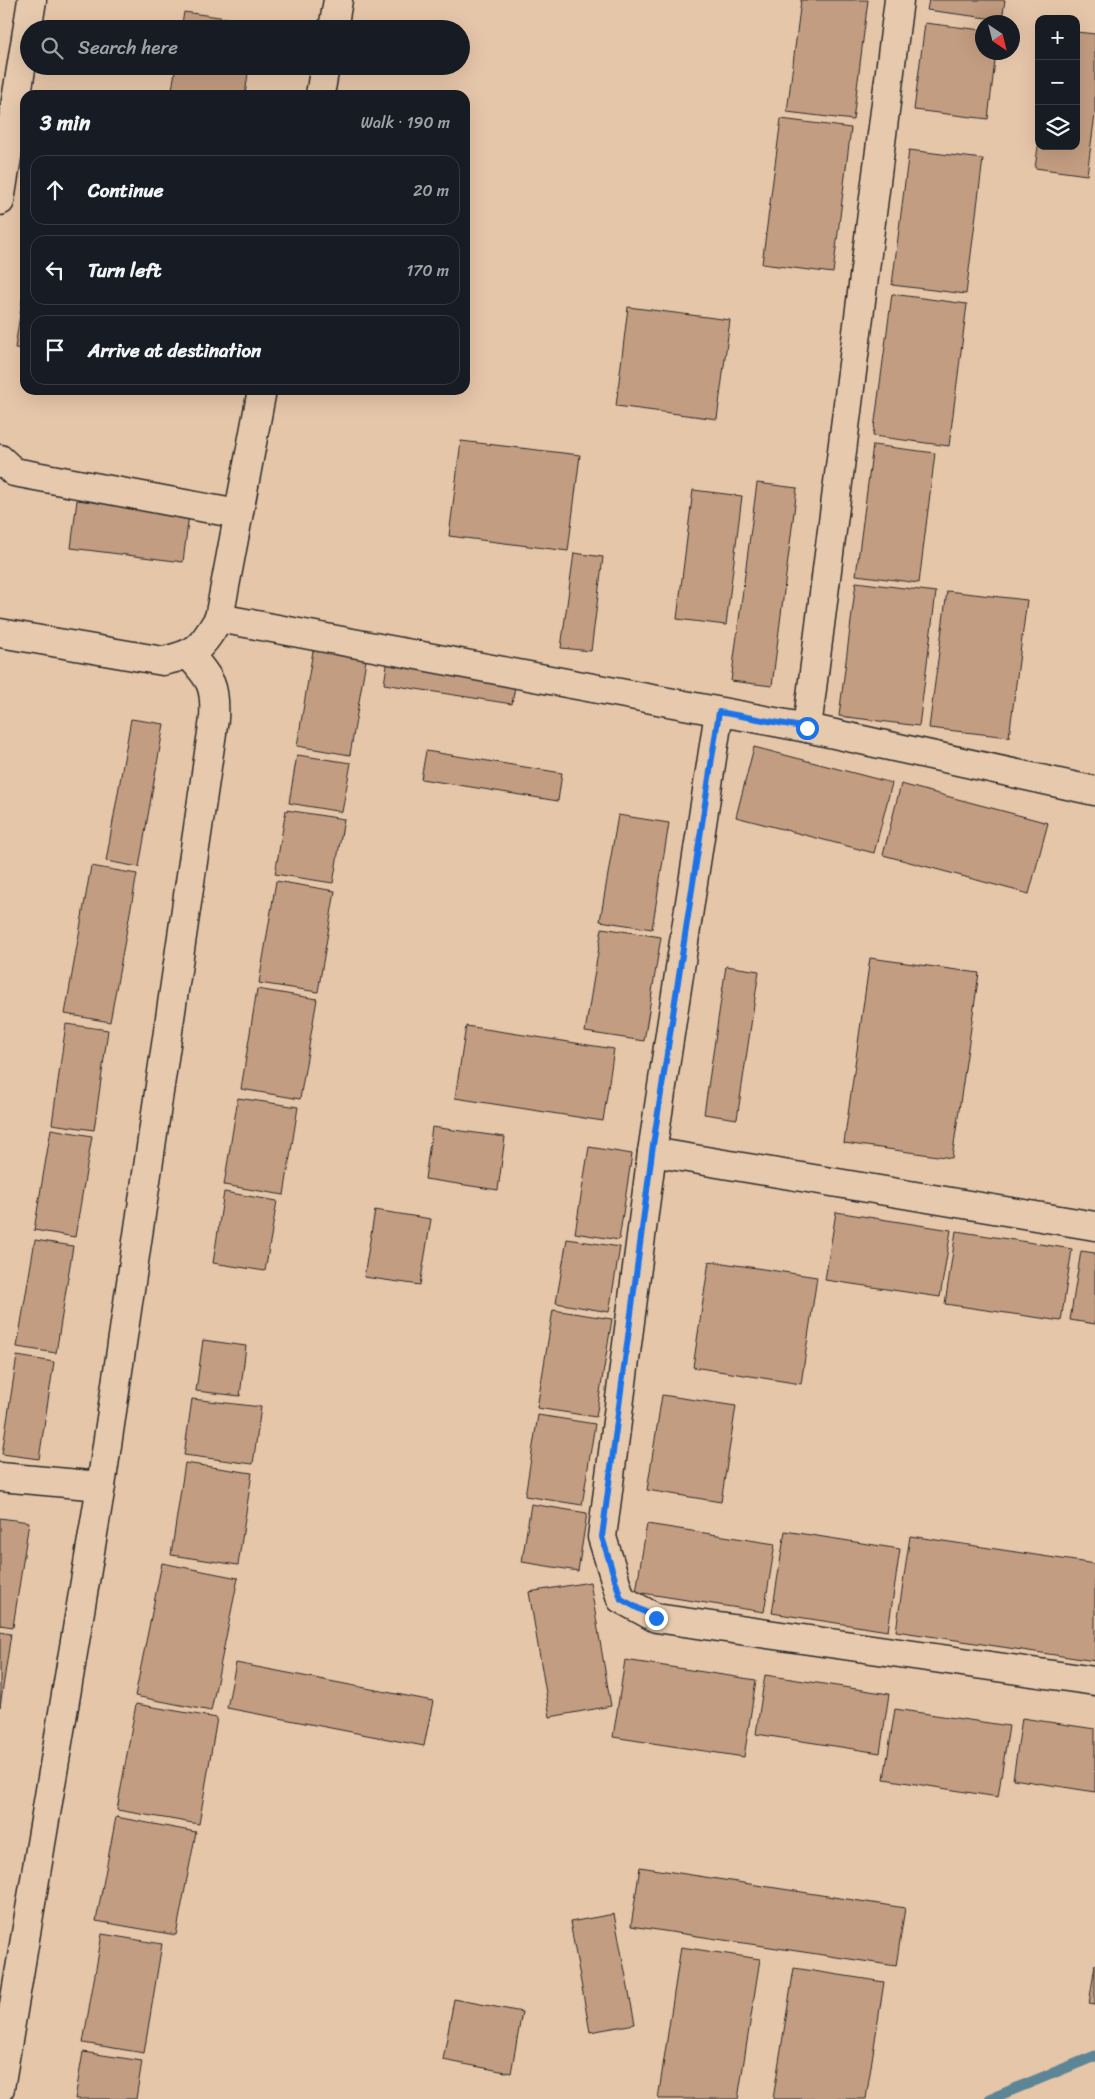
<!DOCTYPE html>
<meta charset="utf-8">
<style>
:root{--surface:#171b24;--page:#20242c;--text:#f1f3f6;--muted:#9ea1a6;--line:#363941}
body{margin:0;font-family:Sriracha,sans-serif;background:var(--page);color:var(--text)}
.controls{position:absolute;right:15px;top:15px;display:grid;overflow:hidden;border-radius:10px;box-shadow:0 5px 20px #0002}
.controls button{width:45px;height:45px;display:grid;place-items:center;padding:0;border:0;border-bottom:1px solid var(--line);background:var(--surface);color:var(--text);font:25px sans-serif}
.compass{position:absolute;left:975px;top:15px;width:45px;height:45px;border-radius:50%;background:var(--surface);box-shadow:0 5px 20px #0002;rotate:145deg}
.stop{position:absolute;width:15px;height:15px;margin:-11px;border:4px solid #1a73e8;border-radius:50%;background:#fff}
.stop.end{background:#1a73e8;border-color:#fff;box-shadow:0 1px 5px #0008}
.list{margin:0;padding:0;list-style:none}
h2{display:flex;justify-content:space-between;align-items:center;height:65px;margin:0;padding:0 20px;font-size:21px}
h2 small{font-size:16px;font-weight:400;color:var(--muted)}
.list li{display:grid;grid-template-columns:32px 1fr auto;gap:15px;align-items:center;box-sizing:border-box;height:70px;margin:0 10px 10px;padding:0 10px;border:1px solid var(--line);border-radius:15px}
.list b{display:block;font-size:19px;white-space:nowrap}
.list em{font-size:16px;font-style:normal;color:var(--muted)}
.icon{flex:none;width:28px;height:28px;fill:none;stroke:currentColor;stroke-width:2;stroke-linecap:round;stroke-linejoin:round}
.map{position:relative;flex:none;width:1095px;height:2099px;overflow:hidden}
.search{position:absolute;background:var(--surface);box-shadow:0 5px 20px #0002;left:20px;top:20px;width:450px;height:55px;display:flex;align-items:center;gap:12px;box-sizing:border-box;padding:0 18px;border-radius:28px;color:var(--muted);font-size:19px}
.panel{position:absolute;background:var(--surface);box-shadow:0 5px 20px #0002;left:20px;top:90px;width:450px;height:305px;border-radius:15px}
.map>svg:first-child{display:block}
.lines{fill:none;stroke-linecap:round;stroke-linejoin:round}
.stream{stroke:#5c8696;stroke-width:11}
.building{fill:#c39d81;stroke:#2b2b2b}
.minor-casing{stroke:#2b2b2b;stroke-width:31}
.minor{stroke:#e7caae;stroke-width:28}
.route{stroke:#1a73e8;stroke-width:6}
</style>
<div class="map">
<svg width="1095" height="2099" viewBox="0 0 1095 2099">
<rect width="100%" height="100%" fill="#e6c6a9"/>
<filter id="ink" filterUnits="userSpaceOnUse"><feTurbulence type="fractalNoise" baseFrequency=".02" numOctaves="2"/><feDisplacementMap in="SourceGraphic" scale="10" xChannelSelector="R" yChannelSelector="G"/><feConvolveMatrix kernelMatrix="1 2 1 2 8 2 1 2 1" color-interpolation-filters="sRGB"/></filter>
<g filter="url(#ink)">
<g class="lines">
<polyline class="stream" points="990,2099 1095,2056"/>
</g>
<g class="building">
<polygon points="801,0 868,0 853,120 787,112"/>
<polygon points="929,0 1005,0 1002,20 927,10"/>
<polygon points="184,12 255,22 254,29 181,29"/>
<polygon points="925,23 982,30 982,52 996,52 988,119 914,110"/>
<polygon points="1076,32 1095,34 1095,114 1087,175 1035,168 1039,140 1039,146 1076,146"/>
<polygon points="176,66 249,66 245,95 171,95"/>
<polygon points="781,119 851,128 833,273 762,264"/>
<polygon points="909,150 983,159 966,294 892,285"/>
<polygon points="25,281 25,349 15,348"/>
<polygon points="892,294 967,304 949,446 873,436"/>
<polygon points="628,307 730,320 717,419 616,406"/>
<polygon points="461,441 580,455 568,551 449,536"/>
<polygon points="873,445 935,453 919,583 856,575"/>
<polygon points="757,483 797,488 772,686 731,681"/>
<polygon points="693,490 742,496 726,625 677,619"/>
<polygon points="77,500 189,514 183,562 71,548"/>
<polygon points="574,553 603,557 591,651 561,648"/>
<polygon points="856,582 936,592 919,726 839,716"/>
<polygon points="947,591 1027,600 1009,737 929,728"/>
<polygon points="315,639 368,648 350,755 297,746"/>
<polygon points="388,659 516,680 512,704 384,684"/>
<polygon points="131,719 164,724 139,867 106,861"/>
<polygon points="754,747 892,783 874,853 736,817"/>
<polygon points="426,751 562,773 558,801 421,779"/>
<polygon points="297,755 351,763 342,812 289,803"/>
<polygon points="901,784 1048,823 1029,894 883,855"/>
<polygon points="286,810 344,819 333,883 275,874"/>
<polygon points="618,815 669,823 652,929 600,921"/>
<polygon points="91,866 137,874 110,1022 65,1014"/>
<polygon points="276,881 335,891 318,992 259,983"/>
<polygon points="602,928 661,937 644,1041 585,1032"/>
<polygon points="870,958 979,973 952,1158 844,1143"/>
<polygon points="726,966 759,971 737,1119 704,1114"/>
<polygon points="257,989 317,999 300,1099 241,1089"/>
<polygon points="66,1024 108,1030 94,1130 52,1124"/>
<polygon points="466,1026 614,1049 603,1121 455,1098"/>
<polygon points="238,1098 298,1107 284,1195 224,1185"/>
<polygon points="432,1127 505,1137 498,1190 425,1179"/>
<polygon points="51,1129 92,1136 75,1237 34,1230"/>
<polygon points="589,1147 632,1154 619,1240 575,1233"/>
<polygon points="224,1192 277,1201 265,1271 213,1263"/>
<polygon points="375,1210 431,1219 420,1285 364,1277"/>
<polygon points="836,1212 951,1230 940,1297 825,1280"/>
<polygon points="956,1231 1072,1249 1061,1321 945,1304"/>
<polygon points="567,1239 620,1247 609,1312 556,1303"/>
<polygon points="35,1240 73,1246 56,1353 17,1347"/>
<polygon points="1081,1251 1095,1253 1095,1324 1070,1320"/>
<polygon points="709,1261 817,1277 801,1384 693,1367"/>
<polygon points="553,1310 612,1319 596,1417 537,1408"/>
<polygon points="203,1340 246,1346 240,1396 196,1391"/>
<polygon points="17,1356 54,1362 39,1459 2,1454"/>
<polygon points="662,1395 736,1406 721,1502 647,1490"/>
<polygon points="192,1399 261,1407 253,1464 184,1455"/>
<polygon points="538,1415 595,1424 582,1505 525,1496"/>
<polygon points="185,1463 252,1473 238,1565 171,1555"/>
<polygon points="531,1504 587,1513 578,1571 522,1562"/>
<polygon points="0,1518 29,1522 13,1627 0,1625"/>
<polygon points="647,1524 775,1544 764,1612 636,1592"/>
<polygon points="785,1531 900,1549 888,1631 772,1613"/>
<polygon points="910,1536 1095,1564 1095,1661 896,1631"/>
<polygon points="162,1563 238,1578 211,1711 135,1696"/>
<polygon points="590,1582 611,1706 550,1717 529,1592"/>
<polygon points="0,1632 11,1634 0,1707"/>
<polygon points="625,1660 756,1680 744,1757 613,1737"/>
<polygon points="236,1663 433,1701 424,1746 227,1708"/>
<polygon points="765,1675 889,1694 880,1753 756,1734"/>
<polygon points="136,1704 217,1718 199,1824 117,1810"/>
<polygon points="895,1709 1009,1726 998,1797 884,1779"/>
<polygon points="1022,1718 1095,1729 1095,1792 1013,1779"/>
<polygon points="116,1817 196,1832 176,1935 96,1921"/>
<polygon points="640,1867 905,1908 896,1966 631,1926"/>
<polygon points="614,1914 635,2024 590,2032 570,1922"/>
<polygon points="102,1934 162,1944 144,2053 83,2043"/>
<polygon points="681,1947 760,1959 738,2099 658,2099"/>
<polygon points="1095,1964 1095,2005 1089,2004"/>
<polygon points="794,1968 884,1982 866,2099 773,2099"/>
<polygon points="454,1999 522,2012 511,2073 443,2060"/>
<polygon points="83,2052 142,2061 136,2099 75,2099"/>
</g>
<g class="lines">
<g class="minor-casing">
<g id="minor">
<polyline points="333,29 338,0"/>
<polyline points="320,95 325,66"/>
<polyline points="0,201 32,0"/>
<polyline points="0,459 14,472 238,514"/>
<polyline points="219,618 807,728 1095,791"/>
<path d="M0 633 163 661C198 653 201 648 219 618L262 390"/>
<polyline points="719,712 652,1152 602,1537 621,1599 656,1618 1095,1681"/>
<polyline points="807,728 899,0"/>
<polyline points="652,1152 1095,1226"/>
<polyline points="0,1477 101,1486"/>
<path d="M0 2088 101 1486 214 719C216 686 211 679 189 655"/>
</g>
</g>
<use href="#minor" class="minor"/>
</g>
</g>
<g class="lines" filter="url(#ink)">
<polyline class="route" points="656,1618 621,1599 602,1537 652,1152 719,712 807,728"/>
</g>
</svg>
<div class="controls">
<button>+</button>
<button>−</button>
<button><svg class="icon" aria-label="layers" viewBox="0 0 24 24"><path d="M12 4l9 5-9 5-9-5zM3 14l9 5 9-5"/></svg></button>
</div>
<svg class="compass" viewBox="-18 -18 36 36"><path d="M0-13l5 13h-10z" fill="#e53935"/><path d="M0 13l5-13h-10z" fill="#9ea1a6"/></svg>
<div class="stop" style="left:807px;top:728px"></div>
<div class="stop end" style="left:656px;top:1618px"></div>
<div class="search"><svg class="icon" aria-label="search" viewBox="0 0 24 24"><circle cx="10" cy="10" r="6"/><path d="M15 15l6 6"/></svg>Search here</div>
<section class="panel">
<h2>3 min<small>Walk · 190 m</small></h2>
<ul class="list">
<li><svg class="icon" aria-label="ahead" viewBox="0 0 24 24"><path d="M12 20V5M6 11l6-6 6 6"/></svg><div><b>Continue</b></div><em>20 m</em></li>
<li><svg class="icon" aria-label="left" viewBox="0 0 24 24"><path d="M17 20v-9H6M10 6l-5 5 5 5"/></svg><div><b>Turn left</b></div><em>170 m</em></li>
<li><svg class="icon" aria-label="arrive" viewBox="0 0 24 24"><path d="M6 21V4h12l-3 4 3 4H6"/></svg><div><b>Arrive at destination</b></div></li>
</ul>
</section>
</div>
